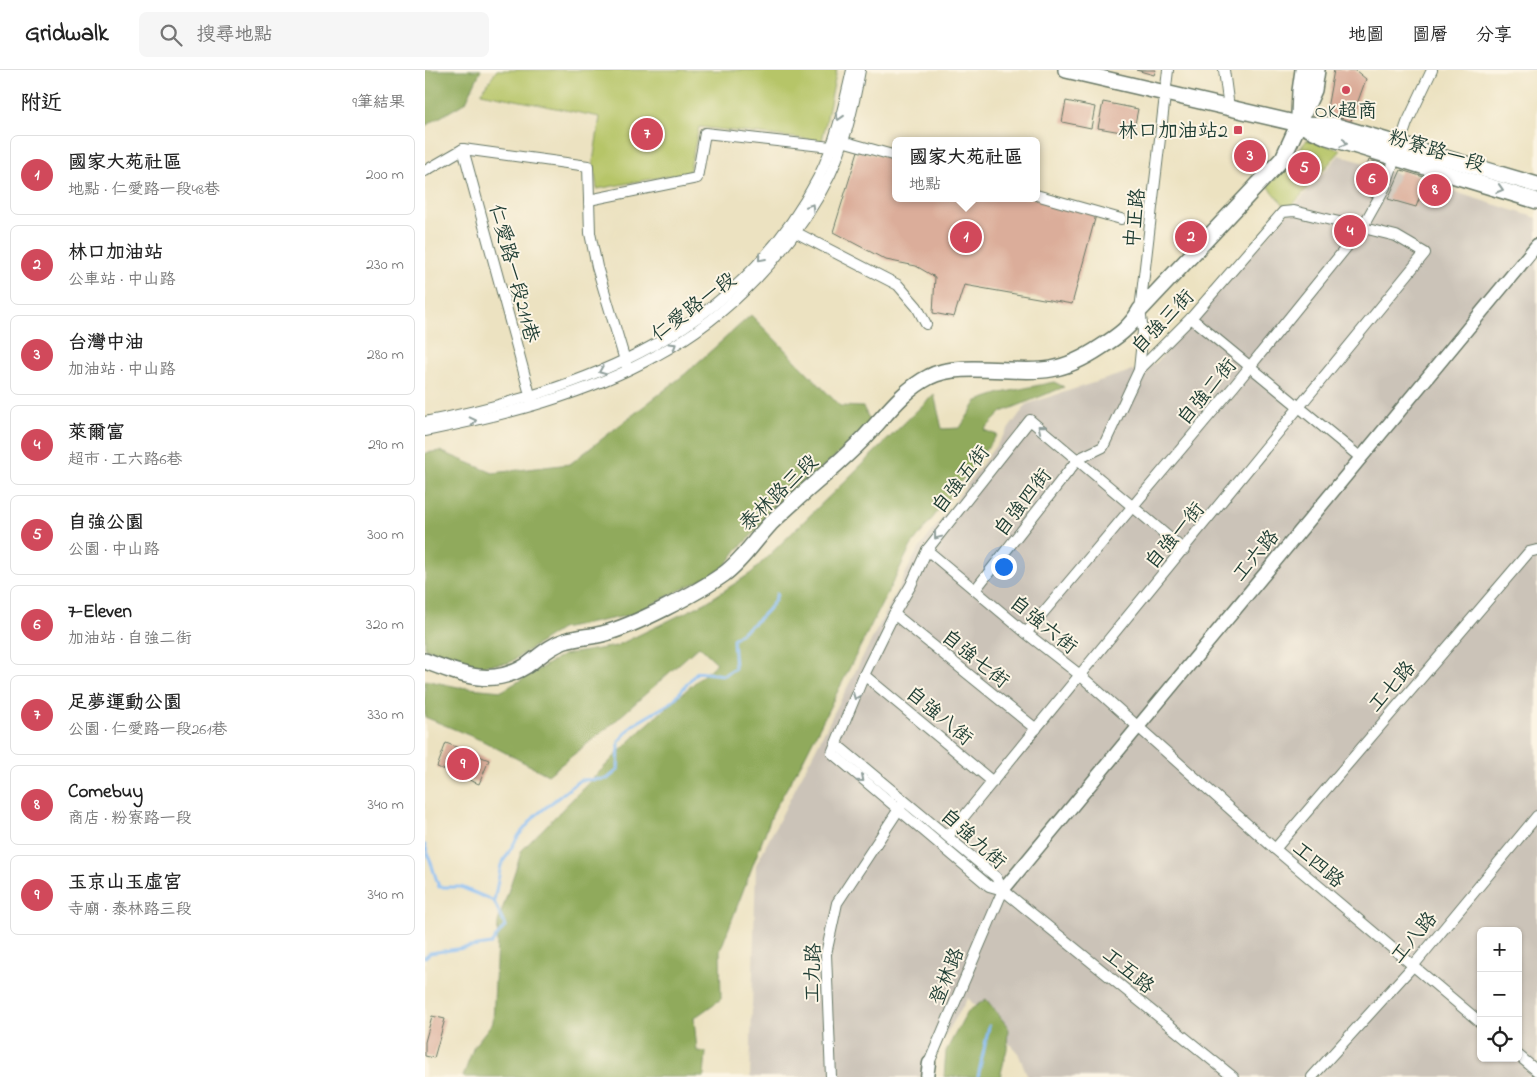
<!DOCTYPE html>
<html lang="zh-TW">
<meta charset="utf-8">
<style>
:root{--surface:#fff;--page:#f6f6f6;--text:#222;--muted:#767676;--line:#e0e0e0;--accent:#d1495b}
body{margin:0;font-family:"Indie Flower","LXGW WenKai TC",sans-serif;background:var(--page);color:var(--text)}
.controls{position:absolute;right:15px;bottom:15px;display:grid;overflow:hidden;border-radius:8px;box-shadow:0 1px 4px #0004}
.controls button{width:45px;height:45px;display:grid;place-items:center;padding:0;border:0;border-bottom:1px solid var(--line);background:var(--surface);color:var(--text);font:25px sans-serif}
.you{position:absolute;left:578px;top:496px;width:18px;height:18px;margin:-12px;border:4px solid #fff;border-radius:50%;background:#1a73e8;box-shadow:0 0 0 8px #1a73e833}
.badge{display:grid;place-items:center;width:32px;height:32px;border-radius:50%;background:var(--accent);color:#fff;font-size:16px;font-weight:700}
.pin{position:absolute;translate:-50% -50%;border:2px solid #fff;box-shadow:0 1px 5px #0006}
.popup{position:absolute;left:467px;top:67px;width:148px;height:65px;box-sizing:border-box;display:grid;place-content:center;border-radius:8px;background:var(--surface);filter:drop-shadow(0 1px 4px #0005);font-size:16px;white-space:nowrap;color:var(--muted)}
.popup b{font-size:19px;color:var(--text)}
.popup::after{content:'';position:absolute;left:50%;top:100%;margin-left:-10px;border:10px solid transparent;border-top-color:var(--surface)}
.list{margin:0;padding:0;list-style:none}
h2{display:flex;justify-content:space-between;align-items:center;height:65px;margin:0;padding:0 20px;font-size:21px}
h2 small{font-size:16px;font-weight:400;color:var(--muted)}
.list li{display:grid;grid-template-columns:32px 1fr auto;gap:15px;align-items:center;box-sizing:border-box;height:80px;margin:0 10px 10px;padding:0 10px;border:1px solid var(--line);border-radius:8px}
.list b{display:block;font-size:19px;white-space:nowrap}
.list p{margin:0;font-size:16px;white-space:nowrap;color:var(--muted)}
.list em{font-size:16px;font-style:normal;color:var(--muted)}
.icon{flex:none;width:28px;height:28px;fill:none;stroke:currentColor;stroke-width:2;stroke-linecap:round;stroke-linejoin:round}
.map{position:relative;flex:none;width:1112px;height:1007px;overflow:hidden}
header{display:flex;align-items:center;gap:30px;box-sizing:border-box;height:70px;padding:0 25px;background:var(--surface);border-bottom:1px solid var(--line)}
header strong{font-size:24px}
nav{display:flex;gap:28px;margin-inline-start:auto;font-size:18px}
.search{width:350px;height:45px;background:var(--page);display:flex;align-items:center;gap:12px;box-sizing:border-box;padding:0 18px;border-radius:8px;color:var(--muted);font-size:19px}
main{display:flex}
aside{flex:1;background:var(--surface)}
.map>svg:first-child{display:block}
.industrial{fill:#cbc3b8;fill-rule:evenodd}
.green{fill:#b6c568;stroke:#6a814e}
.forest{fill:#90aa5c;stroke:#587448}
.lines{fill:none;stroke-linecap:round;stroke-linejoin:round}
.stream{stroke:#85bcf5;stroke-width:3}
.building{fill:#dbad9a}
.minor-casing{stroke:#677765;stroke-width:12}
.tertiary-casing{stroke:#677765;stroke-width:15}
.secondary-casing{stroke:#677765;stroke-width:18}
.minor{stroke:#fff;stroke-width:10}
.tertiary{stroke:#fff;stroke-width:12}
.secondary{stroke:#fff;stroke-width:15}
.oneway{stroke:#8f9e9a}
.poi-dot{fill:#d1495b;stroke:#fcf5e5;stroke-width:2}
.labels{text-anchor:middle;stroke-width:4;stroke-linejoin:round;paint-order:stroke}
.poi-label{font-size:20px;fill:#1f3d34;stroke:#fcf5e5}
.street-label{font-size:20px;fill:#1f3d34;stroke:#fcf5e5}
</style>
<header>
<strong>Gridwalk</strong>
<div class="search"><svg class="icon" aria-label="search" viewBox="0 0 24 24"><circle cx="10" cy="10" r="6"/><path d="M15 15l6 6"/></svg>搜尋地點</div>
<nav><a>地圖</a><a>圖層</a><a>分享</a></nav>
</header>
<main>
<aside>
<h2>附近<small>9筆結果</small></h2>
<ul class="list">
<li><span class="badge">1</span><div><b>國家大苑社區</b><p>地點 · 仁愛路一段48巷</p></div><em>200 m</em></li>
<li><span class="badge">2</span><div><b>林口加油站</b><p>公車站 · 中山路</p></div><em>230 m</em></li>
<li><span class="badge">3</span><div><b>台灣中油</b><p>加油站 · 中山路</p></div><em>280 m</em></li>
<li><span class="badge">4</span><div><b>萊爾富</b><p>超市 · 工六路6巷</p></div><em>290 m</em></li>
<li><span class="badge">5</span><div><b>自強公園</b><p>公園 · 中山路</p></div><em>300 m</em></li>
<li><span class="badge">6</span><div><b>7-Eleven</b><p>加油站 · 自強二街</p></div><em>320 m</em></li>
<li><span class="badge">7</span><div><b>足夢運動公園</b><p>公園 · 仁愛路一段261巷</p></div><em>330 m</em></li>
<li><span class="badge">8</span><div><b>Comebuy</b><p>商店 · 粉寮路一段</p></div><em>340 m</em></li>
<li><span class="badge">9</span><div><b>玉京山玉虛宮</b><p>寺廟 · 泰林路三段</p></div><em>340 m</em></li>
</ul>
</aside>
<div class="map">
<svg width="1112" height="1007" viewBox="0 0 1112 1007">
<rect width="100%" height="100%" fill="#fcf5e5"/>
<filter id="ink" filterUnits="userSpaceOnUse"><feTurbulence type="fractalNoise" baseFrequency=".02" numOctaves="2"/><feDisplacementMap in="SourceGraphic" scale="10" xChannelSelector="R" yChannelSelector="G"/><feConvolveMatrix kernelMatrix="1 2 1 2 8 2 1 2 1" color-interpolation-filters="sRGB"/></filter>
<filter id="wash" filterUnits="userSpaceOnUse"><feTurbulence type="fractalNoise" baseFrequency=".0096" numOctaves="4" result="noise"/><feDisplacementMap in="SourceGraphic" scale="20" xChannelSelector="R" yChannelSelector="G"/><feGaussianBlur stdDeviation="1.12" result="paint"/><feColorMatrix in="noise" values="0 0 0 0 0 0 0 0 0 0 0 0 0 0 0 0 0 1.4 0 .05"/><feComposite in="paint" operator="in"/></filter>
<g filter="url(#wash)">
<rect width="100%" height="100%" fill="#ece2c1"/>
<path class="industrial" d="M914 85 1112 148V1007H603L593 983 543 928 495 1007H325L331 795 491 483 602 334 731 293ZM1056 861H1093V988H1056Z"/>
<g class="green">
<polygon points="72,0 412,0 397,71 274,57 264,102 172,119 168,92 175,47 56,23"/>
<polygon points="882,70 916,80 863,140 843,116"/>
</g>
<g class="forest">
<polygon points="0,0 56,0 41,32 0,56"/>
<polygon points="326,245 415,336 438,337 447,354 380,413 312,480 299,498 206,545 136,559 84,593 53,596 0,578 0,383 15,381 68,403 145,394 260,304"/>
<polygon points="629,312 639,317 577,342 559,360 572,365 486,476 378,690 349,740 295,881 296,929 269,948 272,981 281,982 279,1007 38,1007 49,976 68,952 73,852 97,780 215,661 292,593 274,576 187,654 123,705 58,671 0,647 0,610 33,617 77,621 138,585 191,576 280,533 326,503 509,324 517,359 535,358 552,331 576,323"/>
<polygon points="561,929 583,957 582,979 575,1007 519,1007 521,981 542,942"/>
</g>
<g class="lines">
<g class="stream">
<polyline points="0,775 14,817 36,817 69,831 80,856 66,874 5,883 0,887"/>
<path d="M69 831 76 795 94 765 110 746 155 710 182 709 193 700 194 671 208 655 247 632 272 602 299 605 310 598 308 569C322 558 347 542 352 524"/>
<polyline points="553,1007 564,956"/>
</g>
</g>
<g id="blocks">
<g class="building">
<polygon points="711,0 731,0 729,5"/>
<polygon points="909,0 930,0 941,9 924,56 901,44"/>
<polygon points="641,31 670,37 666,58 637,52"/>
<polygon points="678,32 713,39 708,64 673,58"/>
<polygon points="433,81 471,89 471,128 612,128 671,145 647,234 539,215 529,247 508,243 510,207 491,196 461,190 408,162"/>
<polygon points="944,90 961,95 949,128 933,122"/>
<polygon points="976,100 1002,108 991,137 963,129"/>
<polygon points="21,673 64,690 54,714 12,697"/>
<polygon points="7,946 20,949 9,988 0,986 0,972"/>
</g>
</g>
</g>
<g filter="url(#ink)">
<use href="#blocks" fill-opacity="0" stroke="#677765" stroke-width="1"/>
<g class="lines">
<g class="minor-casing">
<g id="minor">
<polyline points="799,0 804,38"/>
<polyline points="38,79 107,332"/>
<polyline points="0,101 38,79 163,96 165,163 172,197 202,297"/>
<polyline points="611,125 696,149"/>
<polyline points="164,130 272,108 280,63 406,77 417,71 471,86"/>
<polyline points="370,162 473,215 492,237 501,254"/>
<polyline points="766,248 936,388"/>
<polyline points="714,300 718,261 715,240 743,0"/>
<path d="M0 352C162 319 312 264 393 108 410 75 419 36 427 0"/>
<path d="M0 361C80 345 161 325 232 285 305 246 368 179 405 105 420 73 429 35 435 0"/>
<polyline points="502,480 601,563 655,605 850,779 1056,953"/>
<polyline points="469,544 611,659"/>
<polyline points="601,563 810,315 937,158 960,117 982,53 1007,0"/>
<polyline points="439,605 568,712"/>
<polyline points="411,674 571,807 578,820 808,1007"/>
<polyline points="523,766 1000,183 971,166 869,141 858,142 766,248 714,300 678,377 653,389 550,520"/>
<polyline points="850,779 1104,482 1112,480"/>
<polyline points="578,820 564,816 407,683 439,605 469,544 486,515 502,480 605,350 759,480"/>
<polyline points="1093,985 1112,1001"/>
<polyline points="504,993 578,820"/>
<polyline points="406,1007 401,884 412,833 476,736"/>
<polyline points="887,1007 988,896 1112,746"/>
</g>
</g>
<g class="tertiary-casing">
<g id="tertiary">
<polyline points="578,820 1112,175"/>
<polyline points="502,1007 504,993"/>
</g>
</g>
<g class="secondary-casing">
<g id="secondary">
<polyline points="641,0 874,54 908,55 1112,115"/>
<polyline points="874,45 875,21 878,0"/>
<polyline points="880,57 902,67 1112,131"/>
<path d="M0 591C35 604 66 618 101 596 114 587 124 576 140 571 152 567 165 567 177 564 209 556 272 523 299 504 317 491 330 470 345 454 375 424 410 398 439 368 459 347 478 320 504 307 534 291 592 305 626 299 644 296 661 287 676 277 693 266 706 257 715 240L858 88 889 20 892 0"/>
</g>
</g>
<use href="#minor" class="minor"/>
<use href="#tertiary" class="tertiary"/>
<use href="#secondary" class="secondary"/>
</g>
<defs><path id="oneway-chevron" d="M-2-3.5L2.5 0L-2 3.5" fill="none" stroke-width="1.6" stroke-linecap="round" stroke-linejoin="round" transform="scale(1.25)"/></defs>
<g class="oneway">
<use href="#oneway-chevron" transform="translate(414 47) rotate(107)"/>
<use href="#oneway-chevron" transform="translate(919 73) rotate(17)"/>
<use href="#oneway-chevron" transform="translate(1075 119) rotate(17)"/>
<use href="#oneway-chevron" transform="translate(386 137) rotate(-58)"/>
<use href="#oneway-chevron" transform="translate(336 188) rotate(131)"/>
<use href="#oneway-chevron" transform="translate(248 276) rotate(-32)"/>
<use href="#oneway-chevron" transform="translate(177 301) rotate(158)"/>
<use href="#oneway-chevron" transform="translate(48 351) rotate(-13)"/>
<use href="#oneway-chevron" transform="translate(616 358) rotate(-141)"/>
<use href="#oneway-chevron" transform="translate(512 466) rotate(127)"/>
<use href="#oneway-chevron" transform="translate(431 626) rotate(112)"/>
<use href="#oneway-chevron" transform="translate(436 709) rotate(41)"/>
</g>
</g>
<g class="poi-dot">
<circle cx="921" cy="20" r="5"/>
<rect x="808" y="55" width="10" height="10" rx="2.5"/>
</g>
<g class="labels">
<g class="poi-label">
<text x="921" y="47">OK超商</text>
<text x="803" y="67" text-anchor="end">林口加油站2</text>
</g>
<g class="street-label">
<text transform="translate(1012 80) rotate(17)" y="7">粉寮路一段</text>
<text transform="translate(709 148) rotate(-84)" y="7">中正路</text>
<text transform="translate(90 203) rotate(75)" y="7">仁愛路一段211巷</text>
<text transform="translate(268 236) rotate(-37)" y="7">仁愛路一段</text>
<text transform="translate(737 251) rotate(-46)" y="7">自強三街</text>
<text transform="translate(781 321) rotate(-50)" y="7">自強二街</text>
<text transform="translate(535 409) rotate(-52)" y="7">自強五街</text>
<text transform="translate(353 422) rotate(-44)" y="7">泰林路三段</text>
<text transform="translate(597 432) rotate(-52)" y="7">自強四街</text>
<text transform="translate(749 465) rotate(-50)" y="7">自強一街</text>
<text transform="translate(830 485) rotate(-50)" y="7">工六路</text>
<text transform="translate(619 554) rotate(39)" y="7">自強六街</text>
<text transform="translate(551 588) rotate(39)" y="7">自強七街</text>
<text transform="translate(966 616) rotate(-49)" y="7">工七路</text>
<text transform="translate(515 645) rotate(40)" y="7">自強八街</text>
<text transform="translate(549 768) rotate(42)" y="7">自強九街</text>
<text transform="translate(894 794) rotate(40)" y="7">工四路</text>
<text transform="translate(988 867) rotate(-50)" y="7">工八路</text>
<text transform="translate(704 900) rotate(39)" y="7">工五路</text>
<text transform="translate(387 903) rotate(-89)" y="7">工九路</text>
<text transform="translate(521 906) rotate(-68)" y="7">登林路</text>
</g>
</g>
</svg>
<div class="controls">
<button>+</button>
<button>−</button>
<button><svg class="icon" aria-label="locate" viewBox="0 0 24 24"><circle cx="12" cy="12" r="6"/><path d="M12 2v4M12 18v4M2 12h4M18 12h4"/></svg></button>
</div>
<div class="you"></div>
<div class="pin badge" style="left:541px;top:167px">1</div>
<div class="popup"><b>國家大苑社區</b>地點</div>
<div class="pin badge" style="left:766px;top:167px">2</div>
<div class="pin badge" style="left:825px;top:86px">3</div>
<div class="pin badge" style="left:925px;top:161px">4</div>
<div class="pin badge" style="left:879px;top:98px">5</div>
<div class="pin badge" style="left:947px;top:109px">6</div>
<div class="pin badge" style="left:222px;top:64px">7</div>
<div class="pin badge" style="left:1010px;top:120px">8</div>
<div class="pin badge" style="left:38px;top:694px">9</div>
</div>
</main>
